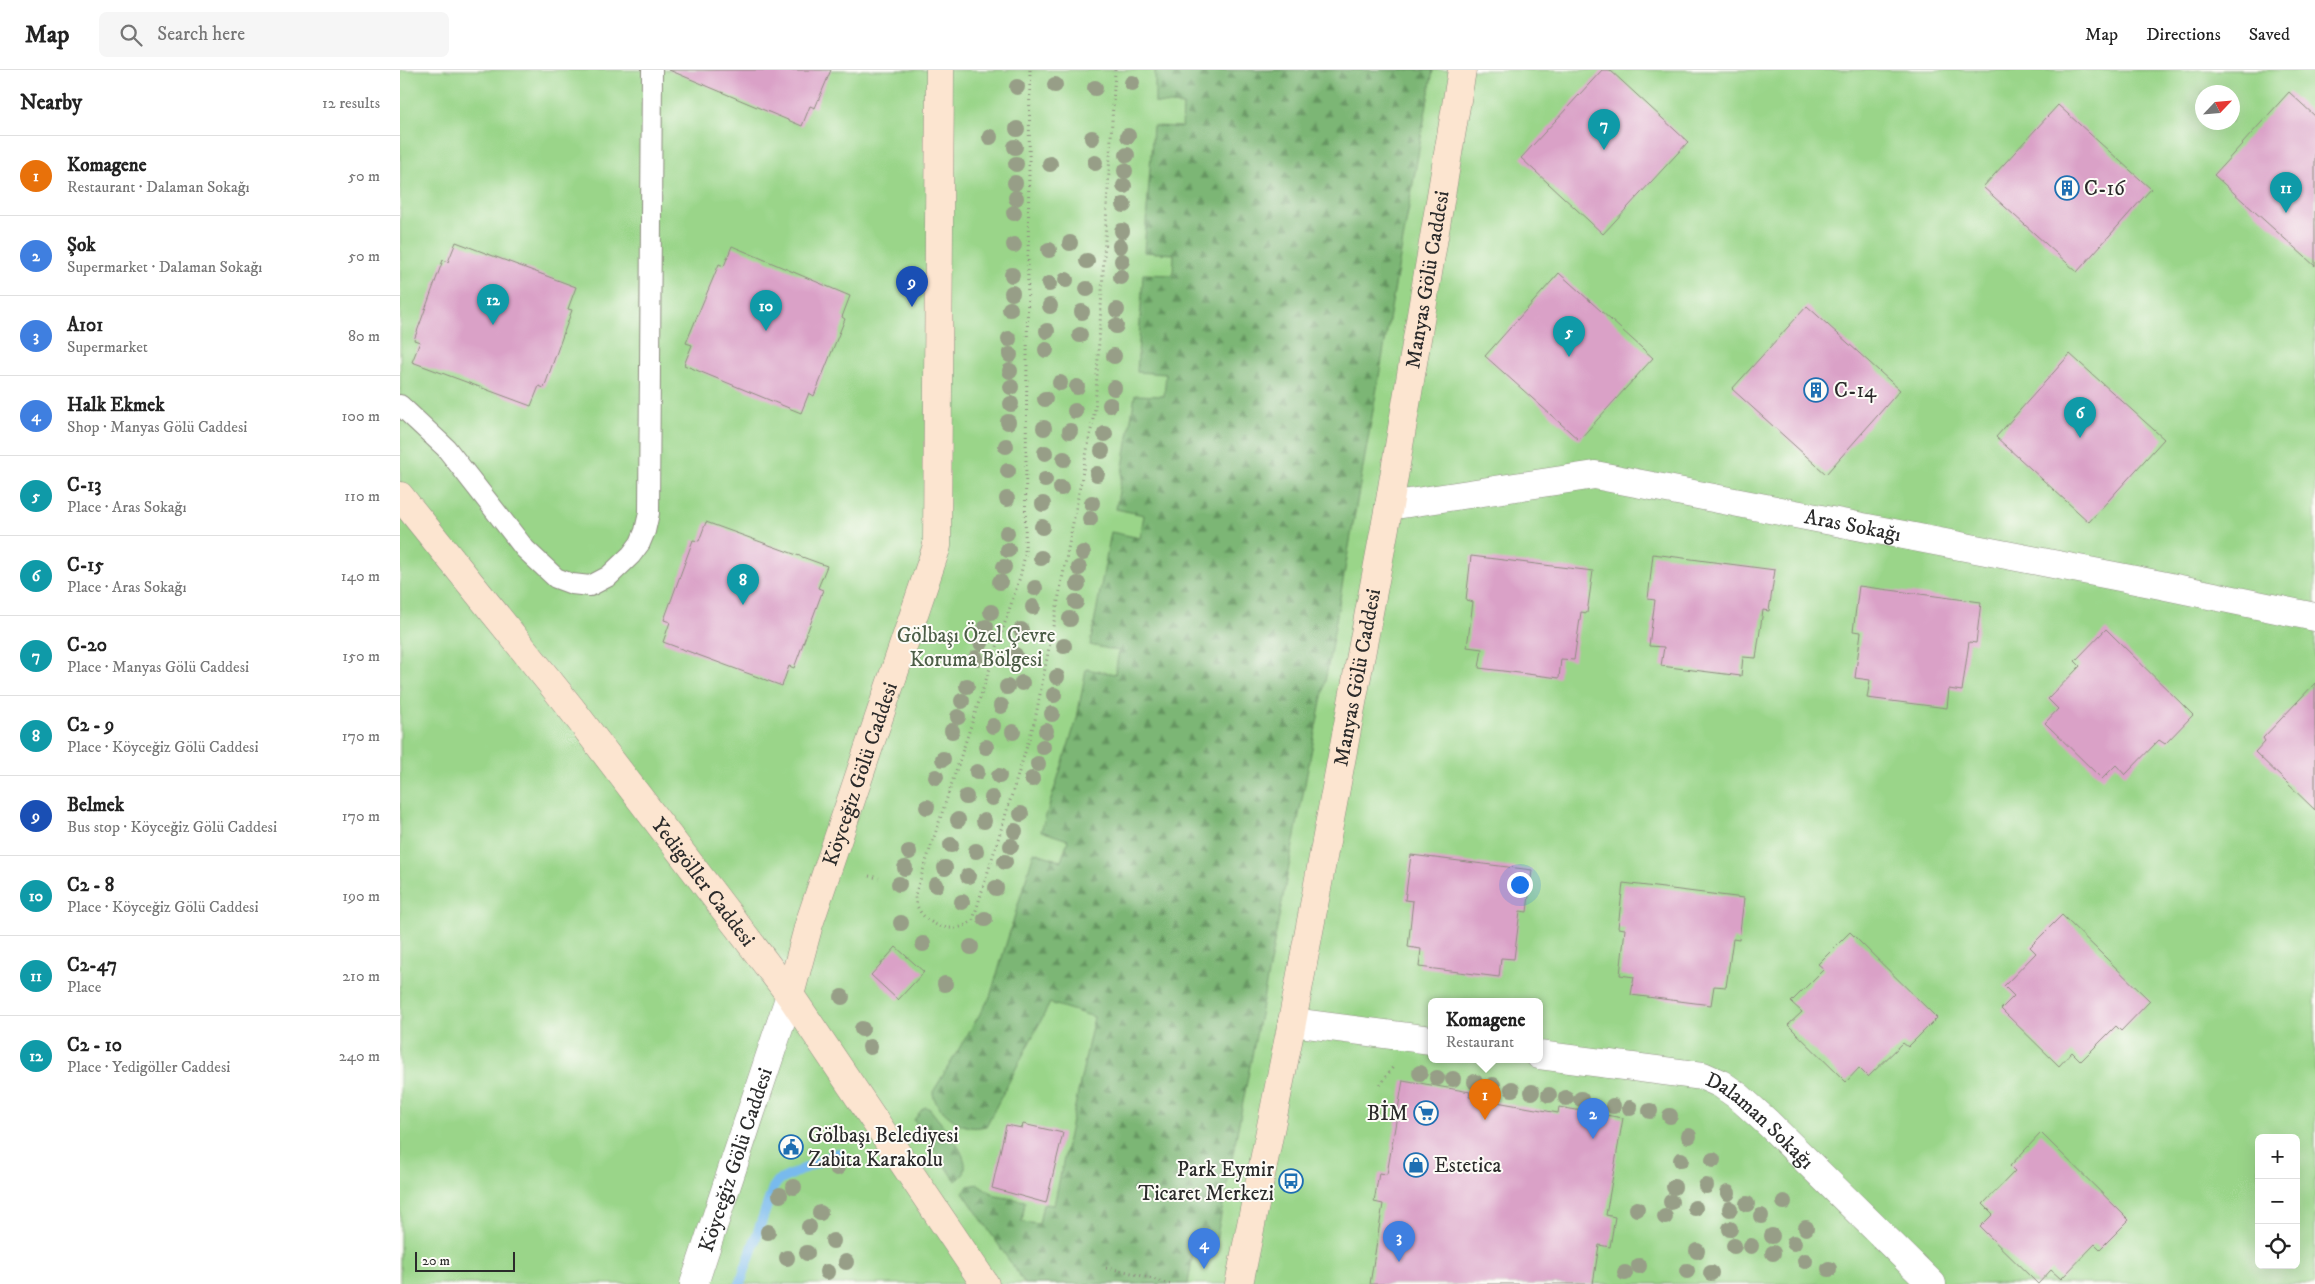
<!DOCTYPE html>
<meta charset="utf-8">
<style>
:root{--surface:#fff;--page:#f6f6f6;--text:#222;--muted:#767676;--line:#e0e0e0;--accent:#1f6fb2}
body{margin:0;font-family:"IM FELL DW Pica",serif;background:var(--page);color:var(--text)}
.controls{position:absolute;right:15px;bottom:15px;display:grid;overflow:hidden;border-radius:8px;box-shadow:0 5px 20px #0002}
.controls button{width:45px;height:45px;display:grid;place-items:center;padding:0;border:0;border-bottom:1px solid var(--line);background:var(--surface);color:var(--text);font:25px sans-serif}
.compass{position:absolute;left:1795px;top:15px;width:45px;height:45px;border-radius:50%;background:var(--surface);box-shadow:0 5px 20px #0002;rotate:64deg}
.scale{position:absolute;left:15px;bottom:12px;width:100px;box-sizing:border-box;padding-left:5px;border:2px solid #2b2b2b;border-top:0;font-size:14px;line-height:18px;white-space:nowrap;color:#2b2b2b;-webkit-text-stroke:4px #fdfcf7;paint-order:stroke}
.you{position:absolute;left:1119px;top:814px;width:18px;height:18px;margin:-12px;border:4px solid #fff;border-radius:50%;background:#1a73e8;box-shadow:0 0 0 8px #1a73e833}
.badge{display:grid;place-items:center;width:32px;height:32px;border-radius:50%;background:var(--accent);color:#fff;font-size:16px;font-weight:700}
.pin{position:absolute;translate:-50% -41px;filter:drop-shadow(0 1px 2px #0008)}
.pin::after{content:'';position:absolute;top:26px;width:18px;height:15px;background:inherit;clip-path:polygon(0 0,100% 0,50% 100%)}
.popup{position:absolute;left:1028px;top:928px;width:115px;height:65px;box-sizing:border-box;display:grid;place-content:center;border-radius:8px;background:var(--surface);filter:drop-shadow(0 1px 4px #0005);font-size:16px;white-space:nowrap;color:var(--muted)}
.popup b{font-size:19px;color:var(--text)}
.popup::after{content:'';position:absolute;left:50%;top:100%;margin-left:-10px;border:10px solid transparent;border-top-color:var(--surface)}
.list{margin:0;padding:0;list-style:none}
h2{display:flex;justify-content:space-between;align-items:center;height:65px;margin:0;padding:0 20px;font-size:21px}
h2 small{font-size:16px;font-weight:400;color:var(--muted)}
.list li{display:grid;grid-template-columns:32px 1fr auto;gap:15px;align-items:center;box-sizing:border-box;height:80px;padding:0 20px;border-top:1px solid var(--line)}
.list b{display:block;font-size:19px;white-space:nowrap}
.list p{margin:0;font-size:16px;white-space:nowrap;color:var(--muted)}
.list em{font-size:16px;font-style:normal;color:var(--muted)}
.icon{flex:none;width:28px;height:28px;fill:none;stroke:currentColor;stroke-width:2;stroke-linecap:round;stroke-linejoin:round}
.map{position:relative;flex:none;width:1915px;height:1214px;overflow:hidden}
header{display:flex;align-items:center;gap:30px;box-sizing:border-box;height:70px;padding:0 25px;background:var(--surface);border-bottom:1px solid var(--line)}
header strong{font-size:24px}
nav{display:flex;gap:28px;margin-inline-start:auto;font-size:18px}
.search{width:350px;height:45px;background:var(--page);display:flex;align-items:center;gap:12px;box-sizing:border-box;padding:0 18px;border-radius:8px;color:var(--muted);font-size:19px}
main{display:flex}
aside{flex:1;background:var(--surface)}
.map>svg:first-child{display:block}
.green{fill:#9ad589;stroke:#62805a;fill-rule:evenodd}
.forest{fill:url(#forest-firs);stroke:#537050}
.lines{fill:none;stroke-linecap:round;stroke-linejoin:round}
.stream{stroke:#78baed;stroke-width:10}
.building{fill:#daa1c7}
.lane-casing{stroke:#8e8c80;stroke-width:22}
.street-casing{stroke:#8e8c80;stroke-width:29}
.secondary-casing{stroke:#8e8c80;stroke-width:29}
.path{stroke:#8e8c80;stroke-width:3;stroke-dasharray:1 4;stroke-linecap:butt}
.lane{stroke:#fff;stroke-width:20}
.street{stroke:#fff;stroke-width:28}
.secondary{stroke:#fce5d0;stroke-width:28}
.tree{fill:#979e87}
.labels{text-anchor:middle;stroke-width:4;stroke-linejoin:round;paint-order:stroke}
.poi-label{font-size:21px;fill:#2b2b2b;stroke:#fdfcf7;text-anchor:start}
.street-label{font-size:21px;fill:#2b2b2b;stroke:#fdfcf7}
.park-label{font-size:21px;fill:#4c5e47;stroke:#fdfcf7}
</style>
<header>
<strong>Map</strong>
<div class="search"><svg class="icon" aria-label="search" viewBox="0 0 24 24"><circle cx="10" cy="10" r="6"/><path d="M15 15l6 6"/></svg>Search here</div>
<nav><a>Map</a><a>Directions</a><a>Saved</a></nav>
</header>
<main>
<aside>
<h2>Nearby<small>12 results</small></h2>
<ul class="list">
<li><span class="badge" style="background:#e8710a">1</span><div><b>Komagene</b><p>Restaurant · Dalaman Sokağı</p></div><em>50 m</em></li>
<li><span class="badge" style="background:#3f7fe0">2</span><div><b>Şok</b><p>Supermarket · Dalaman Sokağı</p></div><em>50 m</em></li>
<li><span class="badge" style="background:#3f7fe0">3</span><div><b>A101</b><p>Supermarket</p></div><em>80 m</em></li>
<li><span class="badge" style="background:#3f7fe0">4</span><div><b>Halk Ekmek</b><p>Shop · Manyas Gölü Caddesi</p></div><em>100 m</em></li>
<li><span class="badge" style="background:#0f9aa8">5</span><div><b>C-13</b><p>Place · Aras Sokağı</p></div><em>110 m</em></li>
<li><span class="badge" style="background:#0f9aa8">6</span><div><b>C-15</b><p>Place · Aras Sokağı</p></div><em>140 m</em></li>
<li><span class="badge" style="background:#0f9aa8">7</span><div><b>C-20</b><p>Place · Manyas Gölü Caddesi</p></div><em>150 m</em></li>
<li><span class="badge" style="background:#0f9aa8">8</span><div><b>C2 - 9</b><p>Place · Köyceğiz Gölü Caddesi</p></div><em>170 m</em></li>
<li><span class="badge" style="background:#1a4fb4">9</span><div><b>Belmek</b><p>Bus stop · Köyceğiz Gölü Caddesi</p></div><em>170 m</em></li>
<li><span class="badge" style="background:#0f9aa8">10</span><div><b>C2 - 8</b><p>Place · Köyceğiz Gölü Caddesi</p></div><em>190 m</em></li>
<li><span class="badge" style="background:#0f9aa8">11</span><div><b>C2-47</b><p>Place</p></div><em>210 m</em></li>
<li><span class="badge" style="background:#0f9aa8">12</span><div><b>C2 - 10</b><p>Place · Yedigöller Caddesi</p></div><em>240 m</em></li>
</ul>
</aside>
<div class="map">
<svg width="1915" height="1214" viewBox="0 0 1915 1214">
<defs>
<pattern id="forest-firs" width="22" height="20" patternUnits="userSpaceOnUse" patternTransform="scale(1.25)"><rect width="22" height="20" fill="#7bb675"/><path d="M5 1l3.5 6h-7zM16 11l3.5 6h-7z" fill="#659460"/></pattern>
</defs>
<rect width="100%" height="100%" fill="#fdfcf7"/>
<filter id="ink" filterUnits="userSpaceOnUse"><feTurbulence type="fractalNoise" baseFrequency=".02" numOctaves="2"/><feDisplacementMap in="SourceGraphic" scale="10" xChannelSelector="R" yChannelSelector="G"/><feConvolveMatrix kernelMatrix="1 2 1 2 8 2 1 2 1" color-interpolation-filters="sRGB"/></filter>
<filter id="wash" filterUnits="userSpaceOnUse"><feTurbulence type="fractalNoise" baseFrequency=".0096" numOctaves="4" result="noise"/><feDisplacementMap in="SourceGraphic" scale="20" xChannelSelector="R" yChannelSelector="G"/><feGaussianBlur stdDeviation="1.12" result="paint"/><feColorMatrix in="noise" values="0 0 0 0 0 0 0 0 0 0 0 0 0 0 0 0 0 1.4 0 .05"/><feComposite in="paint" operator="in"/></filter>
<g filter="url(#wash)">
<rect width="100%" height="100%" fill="#f2ecd5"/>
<path class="green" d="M0 0H1915V1214H0ZM1802 22H1832V52H1802ZM1031 931H1139V989H1031ZM1859 1068H1896V1195H1859Z"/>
<g class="forest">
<path d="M755 0H1033L928 596 814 1181 794 1177 788 1214H625L563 1122 568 1116 578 1114 596 1126 625 1131 622 1152 639 1154 643 1134 654 1135 694 947 650 933 586 1056C581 1057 575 1058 570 1057 556 1055 533 1037 533 1022L590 927 634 782 661 791 668 770 641 761 677 648 686 599 715 604 719 581 690 575 711 462 740 468 744 445 716 439 735 325 764 326 766 304 737 302 743 204 773 205 774 184 744 182 753 56 782 57 783 35 755 33Z"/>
<path d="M526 1037 530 1039C540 1053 568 1082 565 1099 565 1105 559 1108 556 1111L514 1050 523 1038Z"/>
</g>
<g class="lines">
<polyline class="stream" points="340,1214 373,1118 378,1111 437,1083"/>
</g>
<g id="blocks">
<g class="building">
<polygon points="269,0 431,0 415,38 410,36 402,56"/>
<polygon points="1202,0 1210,0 1288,72 1203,164 1121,88"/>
<polygon points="1889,22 1915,46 1915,196 1814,105"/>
<polygon points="1658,35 1751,119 1677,202 1583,117"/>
<polygon points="56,172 176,217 168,239 172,240 144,318 139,316 131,336 12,292 20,272 14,270 43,190 48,192"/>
<polygon points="332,176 450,226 442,247 445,249 414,326 409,323 401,343 284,295 292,275 286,273 319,194 324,196"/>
<polygon points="1159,203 1253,288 1179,370 1085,286"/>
<polygon points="1407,236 1500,320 1426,404 1332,319"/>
<polygon points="1670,284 1764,369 1689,452 1596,367"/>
<polygon points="306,452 427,496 418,518 423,520 394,598 389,596 382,616 263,572 270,552 264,550 293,470 299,471"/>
<polygon points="1253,484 1375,500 1369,541 1363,540 1356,588 1343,587 1341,606 1261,596 1264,577 1249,576 1255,530 1248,529"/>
<polygon points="1071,486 1193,501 1187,543 1181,542 1174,590 1161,589 1159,608 1079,598 1082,579 1067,577 1073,532 1066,530"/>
<polygon points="1459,516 1581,532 1576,573 1569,572 1562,621 1549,619 1547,638 1467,628 1470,610 1455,608 1461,562 1453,561"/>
<polygon points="1706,559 1793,645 1765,674 1759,670 1725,705 1716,695 1702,709 1645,653 1658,639 1648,629 1680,596 1675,591"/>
<polygon points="1915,613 1915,740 1855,682 1865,671 1863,668"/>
<polygon points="1011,785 1132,800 1127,842 1120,841 1114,889 1101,888 1099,907 1019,897 1021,879 1008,877 1013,831 1005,830"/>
<polygon points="1223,813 1344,828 1339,870 1333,869 1326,917 1314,916 1311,935 1231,925 1234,907 1220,905 1225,859 1218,858"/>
<polygon points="1662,845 1750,931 1721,961 1716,956 1681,991 1672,982 1659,996 1601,939 1614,926 1604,916 1636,883 1630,877"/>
<polygon points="1450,862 1537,948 1508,977 1503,973 1468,1007 1459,998 1446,1012 1388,955 1402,942 1391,932 1424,899 1418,894"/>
<polygon points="496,877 524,902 498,930 471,905"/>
<polygon points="1003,1010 1070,1022 1069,1027 1158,1043 1159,1037 1223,1048 1206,1145 1215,1147 1210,1177 1199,1175 1193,1214 970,1214 983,1134 974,1132 979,1103 987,1104"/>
<polygon points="623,1054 663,1063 646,1133 592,1118 606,1055 622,1058"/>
<polygon points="1641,1063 1729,1150 1700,1179 1695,1174 1661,1209 1651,1200 1638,1214 1580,1157 1593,1144 1583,1134 1615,1101 1610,1096"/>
</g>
</g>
</g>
<g filter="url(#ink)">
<use href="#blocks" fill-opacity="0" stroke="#8e8c80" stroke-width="1"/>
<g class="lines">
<g class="lane-casing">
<polyline id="lane" points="0,335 46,378 125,479 156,508 172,514 190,516 209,506 231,485 240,473 245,461 249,443 252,0"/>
</g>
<g class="street-casing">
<g id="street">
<path id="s1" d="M989 436 1195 405 1761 515 1915 547"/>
<polyline points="892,952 1031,970"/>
<path id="s2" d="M1139 985 1303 1006 1321 1014 1338 1026 1368 1053 1532 1214"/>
<path id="s3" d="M294 1214 390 925"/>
</g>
</g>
<g class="secondary-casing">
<g id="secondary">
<path id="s4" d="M0 426 170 637 390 925 585 1214"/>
<path id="s5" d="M390 925 409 854 537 476 540 0"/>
<path id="s6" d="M839 1214 892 952 989 436 1062 0"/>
</g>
</g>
<g class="path">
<path d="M630 0 625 485 620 507 515 825C515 852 553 869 573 850L635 650 695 339 715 0"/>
<polyline points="469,806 479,808"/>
<polyline points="980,1015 993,997"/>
<polyline points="706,1198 728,1202 770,1214"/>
</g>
<use href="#lane" class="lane"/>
<use href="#street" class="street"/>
<use href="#secondary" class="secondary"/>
</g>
<g class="tree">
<circle cx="732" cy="13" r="8"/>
<circle cx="655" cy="15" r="8"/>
<circle cx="617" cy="17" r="8"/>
<circle cx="695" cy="18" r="8"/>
<circle cx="617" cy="59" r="8"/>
<circle cx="728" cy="66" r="8"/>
<circle cx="590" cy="67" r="8"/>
<circle cx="692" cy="68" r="8"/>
<circle cx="615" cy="77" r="8"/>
<circle cx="727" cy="85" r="8"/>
<circle cx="695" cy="93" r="8"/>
<circle cx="616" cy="94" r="8"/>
<circle cx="650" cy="94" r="8"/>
<circle cx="725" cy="101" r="8"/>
<circle cx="615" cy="113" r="8"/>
<circle cx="724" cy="116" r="8"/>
<circle cx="616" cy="128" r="8"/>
<circle cx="724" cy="135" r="8"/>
<circle cx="614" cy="143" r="8"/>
<circle cx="722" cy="161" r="8"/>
<circle cx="670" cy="173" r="8"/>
<circle cx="614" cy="175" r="8"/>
<circle cx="720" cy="176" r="8"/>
<circle cx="649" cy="180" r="8"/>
<circle cx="687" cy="191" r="8"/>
<circle cx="722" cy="191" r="8"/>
<circle cx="612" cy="205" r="8"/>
<circle cx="721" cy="207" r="8"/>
<circle cx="666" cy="210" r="8"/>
<circle cx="649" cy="214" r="8"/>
<circle cx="687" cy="219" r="8"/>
<circle cx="612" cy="223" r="8"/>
<circle cx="650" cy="236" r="8"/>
<circle cx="610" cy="239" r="8"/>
<circle cx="717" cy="240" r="8"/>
<circle cx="682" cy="242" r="8"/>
<circle cx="716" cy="256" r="8"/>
<circle cx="647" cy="261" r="8"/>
<circle cx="680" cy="265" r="8"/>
<circle cx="609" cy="269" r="8"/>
<circle cx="646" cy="280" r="8"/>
<circle cx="610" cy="285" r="8"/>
<circle cx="714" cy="286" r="8"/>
<circle cx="610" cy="301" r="8"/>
<circle cx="660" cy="313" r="8"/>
<circle cx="611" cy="317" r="8"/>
<circle cx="677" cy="317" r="8"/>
<circle cx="714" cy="318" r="8"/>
<circle cx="645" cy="329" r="8"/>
<circle cx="611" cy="334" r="8"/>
<circle cx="710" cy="335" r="8"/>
<circle cx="675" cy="341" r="8"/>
<circle cx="608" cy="352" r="8"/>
<circle cx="644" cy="358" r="8"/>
<circle cx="670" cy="361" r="8"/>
<circle cx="705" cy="364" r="8"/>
<circle cx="606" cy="376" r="8"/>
<circle cx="702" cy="381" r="8"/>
<circle cx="645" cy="383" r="8"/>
<circle cx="664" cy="389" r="8"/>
<circle cx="608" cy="401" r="8"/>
<circle cx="697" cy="404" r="8"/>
<circle cx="645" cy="410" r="8"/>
<circle cx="661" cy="418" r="8"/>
<circle cx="607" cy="429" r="8"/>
<circle cx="692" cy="433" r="8"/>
<circle cx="643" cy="434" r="8"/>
<circle cx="690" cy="449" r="8"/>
<circle cx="642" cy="457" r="8"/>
<circle cx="607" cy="463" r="8"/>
<circle cx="608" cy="480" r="8"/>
<circle cx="683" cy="483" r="8"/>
<circle cx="641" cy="488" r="8"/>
<circle cx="604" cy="497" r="8"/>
<circle cx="679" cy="498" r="8"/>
<circle cx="600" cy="512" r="8"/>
<circle cx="678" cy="514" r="8"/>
<circle cx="635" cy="518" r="8"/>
<circle cx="676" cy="532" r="8"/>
<circle cx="633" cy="537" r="8"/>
<circle cx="591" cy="542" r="8"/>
<circle cx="670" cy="549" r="8"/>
<circle cx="586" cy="557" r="8"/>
<circle cx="621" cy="560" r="8"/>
<circle cx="581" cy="573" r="8"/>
<circle cx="664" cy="576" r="8"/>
<circle cx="615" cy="585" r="8"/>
<circle cx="576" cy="588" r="8"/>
<circle cx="657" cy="607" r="8"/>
<circle cx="622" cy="613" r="8"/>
<circle cx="567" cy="616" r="8"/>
<circle cx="607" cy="617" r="8"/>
<circle cx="654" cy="625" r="8"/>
<circle cx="562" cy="631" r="8"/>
<circle cx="601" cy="636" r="8"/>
<circle cx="652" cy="644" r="8"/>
<circle cx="558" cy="647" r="8"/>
<circle cx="593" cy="656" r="8"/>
<circle cx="552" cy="661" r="8"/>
<circle cx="646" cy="661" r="8"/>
<circle cx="613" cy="662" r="8"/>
<circle cx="586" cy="677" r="8"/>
<circle cx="643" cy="677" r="8"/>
<circle cx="543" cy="689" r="8"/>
<circle cx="638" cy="694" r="8"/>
<circle cx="577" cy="702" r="8"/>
<circle cx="599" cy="706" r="8"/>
<circle cx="536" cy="707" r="8"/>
<circle cx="632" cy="709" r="8"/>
<circle cx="566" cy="727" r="8"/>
<circle cx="592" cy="728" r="8"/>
<circle cx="527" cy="737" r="8"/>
<circle cx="621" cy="744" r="8"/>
<circle cx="558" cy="750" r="8"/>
<circle cx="584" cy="751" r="8"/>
<circle cx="615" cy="761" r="8"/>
<circle cx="551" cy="775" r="8"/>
<circle cx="611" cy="776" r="8"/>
<circle cx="576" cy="781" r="8"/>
<circle cx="509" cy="782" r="8"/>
<circle cx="605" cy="792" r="8"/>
<circle cx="505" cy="798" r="8"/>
<circle cx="545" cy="798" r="8"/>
<circle cx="568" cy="806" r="8"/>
<circle cx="499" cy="814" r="8"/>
<circle cx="536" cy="815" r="8"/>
<circle cx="596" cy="818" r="8"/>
<circle cx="562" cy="832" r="8"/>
<circle cx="585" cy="849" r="8"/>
<circle cx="501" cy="853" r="8"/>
<circle cx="523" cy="874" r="8"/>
<circle cx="571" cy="877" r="8"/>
<circle cx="545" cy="914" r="8"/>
<circle cx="442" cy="927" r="8"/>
<circle cx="462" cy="959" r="8"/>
<circle cx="470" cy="977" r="8"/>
<circle cx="1020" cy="1003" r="8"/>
<circle cx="1037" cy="1008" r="8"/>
<circle cx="1053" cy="1009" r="8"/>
<circle cx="1075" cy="1012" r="8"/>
<circle cx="1093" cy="1015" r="8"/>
<circle cx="1112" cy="1019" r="8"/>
<circle cx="1132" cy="1022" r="8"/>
<circle cx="1149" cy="1025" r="8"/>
<circle cx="1166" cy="1028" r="8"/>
<circle cx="1181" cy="1029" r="8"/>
<circle cx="1213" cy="1036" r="8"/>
<circle cx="1230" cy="1038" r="8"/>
<circle cx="1250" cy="1041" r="8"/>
<circle cx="1270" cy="1046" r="8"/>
<circle cx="1289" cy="1066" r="8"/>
<circle cx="1281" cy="1090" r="8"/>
<circle cx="1313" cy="1090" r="8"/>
<circle cx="437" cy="1098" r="8"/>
<circle cx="1306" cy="1116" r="8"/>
<circle cx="394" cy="1117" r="8"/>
<circle cx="1274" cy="1117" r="8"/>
<circle cx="1328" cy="1123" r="8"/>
<circle cx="380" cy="1125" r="8"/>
<circle cx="1271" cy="1132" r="8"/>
<circle cx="1384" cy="1132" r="8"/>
<circle cx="1347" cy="1134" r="8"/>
<circle cx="1295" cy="1138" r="8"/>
<circle cx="1237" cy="1139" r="8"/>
<circle cx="1330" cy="1139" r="8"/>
<circle cx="420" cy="1143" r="8"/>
<circle cx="1361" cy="1146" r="8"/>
<circle cx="1265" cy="1147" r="8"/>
<circle cx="409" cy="1157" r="8"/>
<circle cx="1406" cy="1158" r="8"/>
<circle cx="1330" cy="1159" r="8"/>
<circle cx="368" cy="1162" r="8"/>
<circle cx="1372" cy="1166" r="8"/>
<circle cx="433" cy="1171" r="8"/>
<circle cx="1394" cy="1173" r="8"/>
<circle cx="1334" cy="1176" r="8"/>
<circle cx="1351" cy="1176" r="8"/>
<circle cx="1297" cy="1181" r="8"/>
<circle cx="407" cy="1183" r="8"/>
<circle cx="1373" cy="1183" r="8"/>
<circle cx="387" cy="1188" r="8"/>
<circle cx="1405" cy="1191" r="8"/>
<circle cx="446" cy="1192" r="8"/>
<circle cx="1239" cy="1196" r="8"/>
<circle cx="1429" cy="1199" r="8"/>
<circle cx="1287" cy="1201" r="8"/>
<circle cx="427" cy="1202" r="8"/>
<circle cx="1225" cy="1203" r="8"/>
<circle cx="1311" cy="1203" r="8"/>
</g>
</g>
<defs>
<g id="building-ring" transform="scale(1.25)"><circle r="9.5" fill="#fdfcf7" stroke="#1f6fb2" stroke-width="1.5"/><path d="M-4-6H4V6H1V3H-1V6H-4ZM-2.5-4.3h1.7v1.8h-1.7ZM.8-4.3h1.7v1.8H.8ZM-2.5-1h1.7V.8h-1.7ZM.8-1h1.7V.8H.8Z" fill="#1f6fb2"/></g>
<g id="supermarket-ring" transform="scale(1.25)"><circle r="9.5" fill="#fdfcf7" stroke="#1f6fb2" stroke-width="1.5"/><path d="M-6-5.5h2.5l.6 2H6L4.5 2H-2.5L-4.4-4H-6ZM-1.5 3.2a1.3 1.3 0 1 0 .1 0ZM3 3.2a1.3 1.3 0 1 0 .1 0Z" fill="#1f6fb2"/></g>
<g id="civic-ring" transform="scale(1.25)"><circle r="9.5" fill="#fdfcf7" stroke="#1f6fb2" stroke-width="1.5"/><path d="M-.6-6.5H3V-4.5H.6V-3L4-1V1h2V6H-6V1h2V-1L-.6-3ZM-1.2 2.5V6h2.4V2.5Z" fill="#1f6fb2"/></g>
<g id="shop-ring" transform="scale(1.25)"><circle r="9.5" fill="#fdfcf7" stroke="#1f6fb2" stroke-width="1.5"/><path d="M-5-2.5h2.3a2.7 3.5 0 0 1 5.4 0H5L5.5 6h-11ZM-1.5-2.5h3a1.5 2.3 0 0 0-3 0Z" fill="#1f6fb2"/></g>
<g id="bus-ring" transform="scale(1.25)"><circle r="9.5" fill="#fdfcf7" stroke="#1f6fb2" stroke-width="1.5"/><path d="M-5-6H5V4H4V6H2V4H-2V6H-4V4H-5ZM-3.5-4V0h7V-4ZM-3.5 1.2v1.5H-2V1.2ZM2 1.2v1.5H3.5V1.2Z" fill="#1f6fb2"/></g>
</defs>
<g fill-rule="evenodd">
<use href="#building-ring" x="1667" y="118"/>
<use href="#building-ring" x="1416" y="320"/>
<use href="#supermarket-ring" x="1026" y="1043"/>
<use href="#civic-ring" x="391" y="1077"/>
<use href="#shop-ring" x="1016" y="1095"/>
<use href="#bus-ring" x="891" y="1111"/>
</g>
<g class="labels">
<g class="poi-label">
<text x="1684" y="125">C-16</text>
<text x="1434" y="327">C-14</text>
<text x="1008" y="1050" text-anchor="end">BİM</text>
<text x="408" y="1072">Gölbaşı Belediyesi<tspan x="408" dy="24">Zabita Karakolu</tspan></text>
<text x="1034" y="1102">Estetica</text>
<text x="874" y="1106" text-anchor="end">Park Eymir<tspan x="874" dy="24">Ticaret Merkezi</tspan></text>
</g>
<g class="street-label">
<text dy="7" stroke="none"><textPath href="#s6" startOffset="1022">Manyas Gölü Caddesi</textPath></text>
<text dy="7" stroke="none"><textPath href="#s1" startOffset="471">Aras Sokağı</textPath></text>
<text dy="7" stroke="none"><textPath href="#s6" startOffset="618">Manyas Gölü Caddesi</textPath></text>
<text dy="7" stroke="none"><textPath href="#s5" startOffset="232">Köyceğiz Gölü Caddesi</textPath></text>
<text dy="7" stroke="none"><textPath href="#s4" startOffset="491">Yedigöller Caddesi</textPath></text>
<text dy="7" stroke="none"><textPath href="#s2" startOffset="238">Dalaman Sokağı</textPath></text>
<text dy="7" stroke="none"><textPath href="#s3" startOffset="131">Köyceğiz Gölü Caddesi</textPath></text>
</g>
<g class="park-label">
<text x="576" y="572">Gölbaşı Özel Çevre<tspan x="576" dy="24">Koruma Bölgesi</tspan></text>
</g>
</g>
</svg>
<div class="controls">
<button>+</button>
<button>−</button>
<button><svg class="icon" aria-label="locate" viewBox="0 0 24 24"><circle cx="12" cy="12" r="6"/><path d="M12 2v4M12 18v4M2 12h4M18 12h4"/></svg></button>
</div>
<svg class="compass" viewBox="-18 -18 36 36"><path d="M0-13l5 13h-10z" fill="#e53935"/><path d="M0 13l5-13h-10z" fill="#767676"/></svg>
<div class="scale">20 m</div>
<div class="you"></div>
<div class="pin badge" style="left:1085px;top:1050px;background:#e8710a">1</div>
<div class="popup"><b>Komagene</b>Restaurant</div>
<div class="pin badge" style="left:1193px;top:1069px;background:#3f7fe0">2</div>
<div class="pin badge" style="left:999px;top:1192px;background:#3f7fe0">3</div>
<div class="pin badge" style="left:804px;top:1199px;background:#3f7fe0">4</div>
<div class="pin badge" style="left:1169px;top:287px;background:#0f9aa8">5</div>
<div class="pin badge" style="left:1680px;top:368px;background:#0f9aa8">6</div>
<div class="pin badge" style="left:1204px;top:80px;background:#0f9aa8">7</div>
<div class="pin badge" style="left:343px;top:535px;background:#0f9aa8">8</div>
<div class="pin badge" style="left:512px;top:237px;background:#1a4fb4">9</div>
<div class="pin badge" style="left:366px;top:261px;background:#0f9aa8">10</div>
<div class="pin badge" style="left:1886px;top:143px;background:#0f9aa8">11</div>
<div class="pin badge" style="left:93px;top:255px;background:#0f9aa8">12</div>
</div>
</main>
